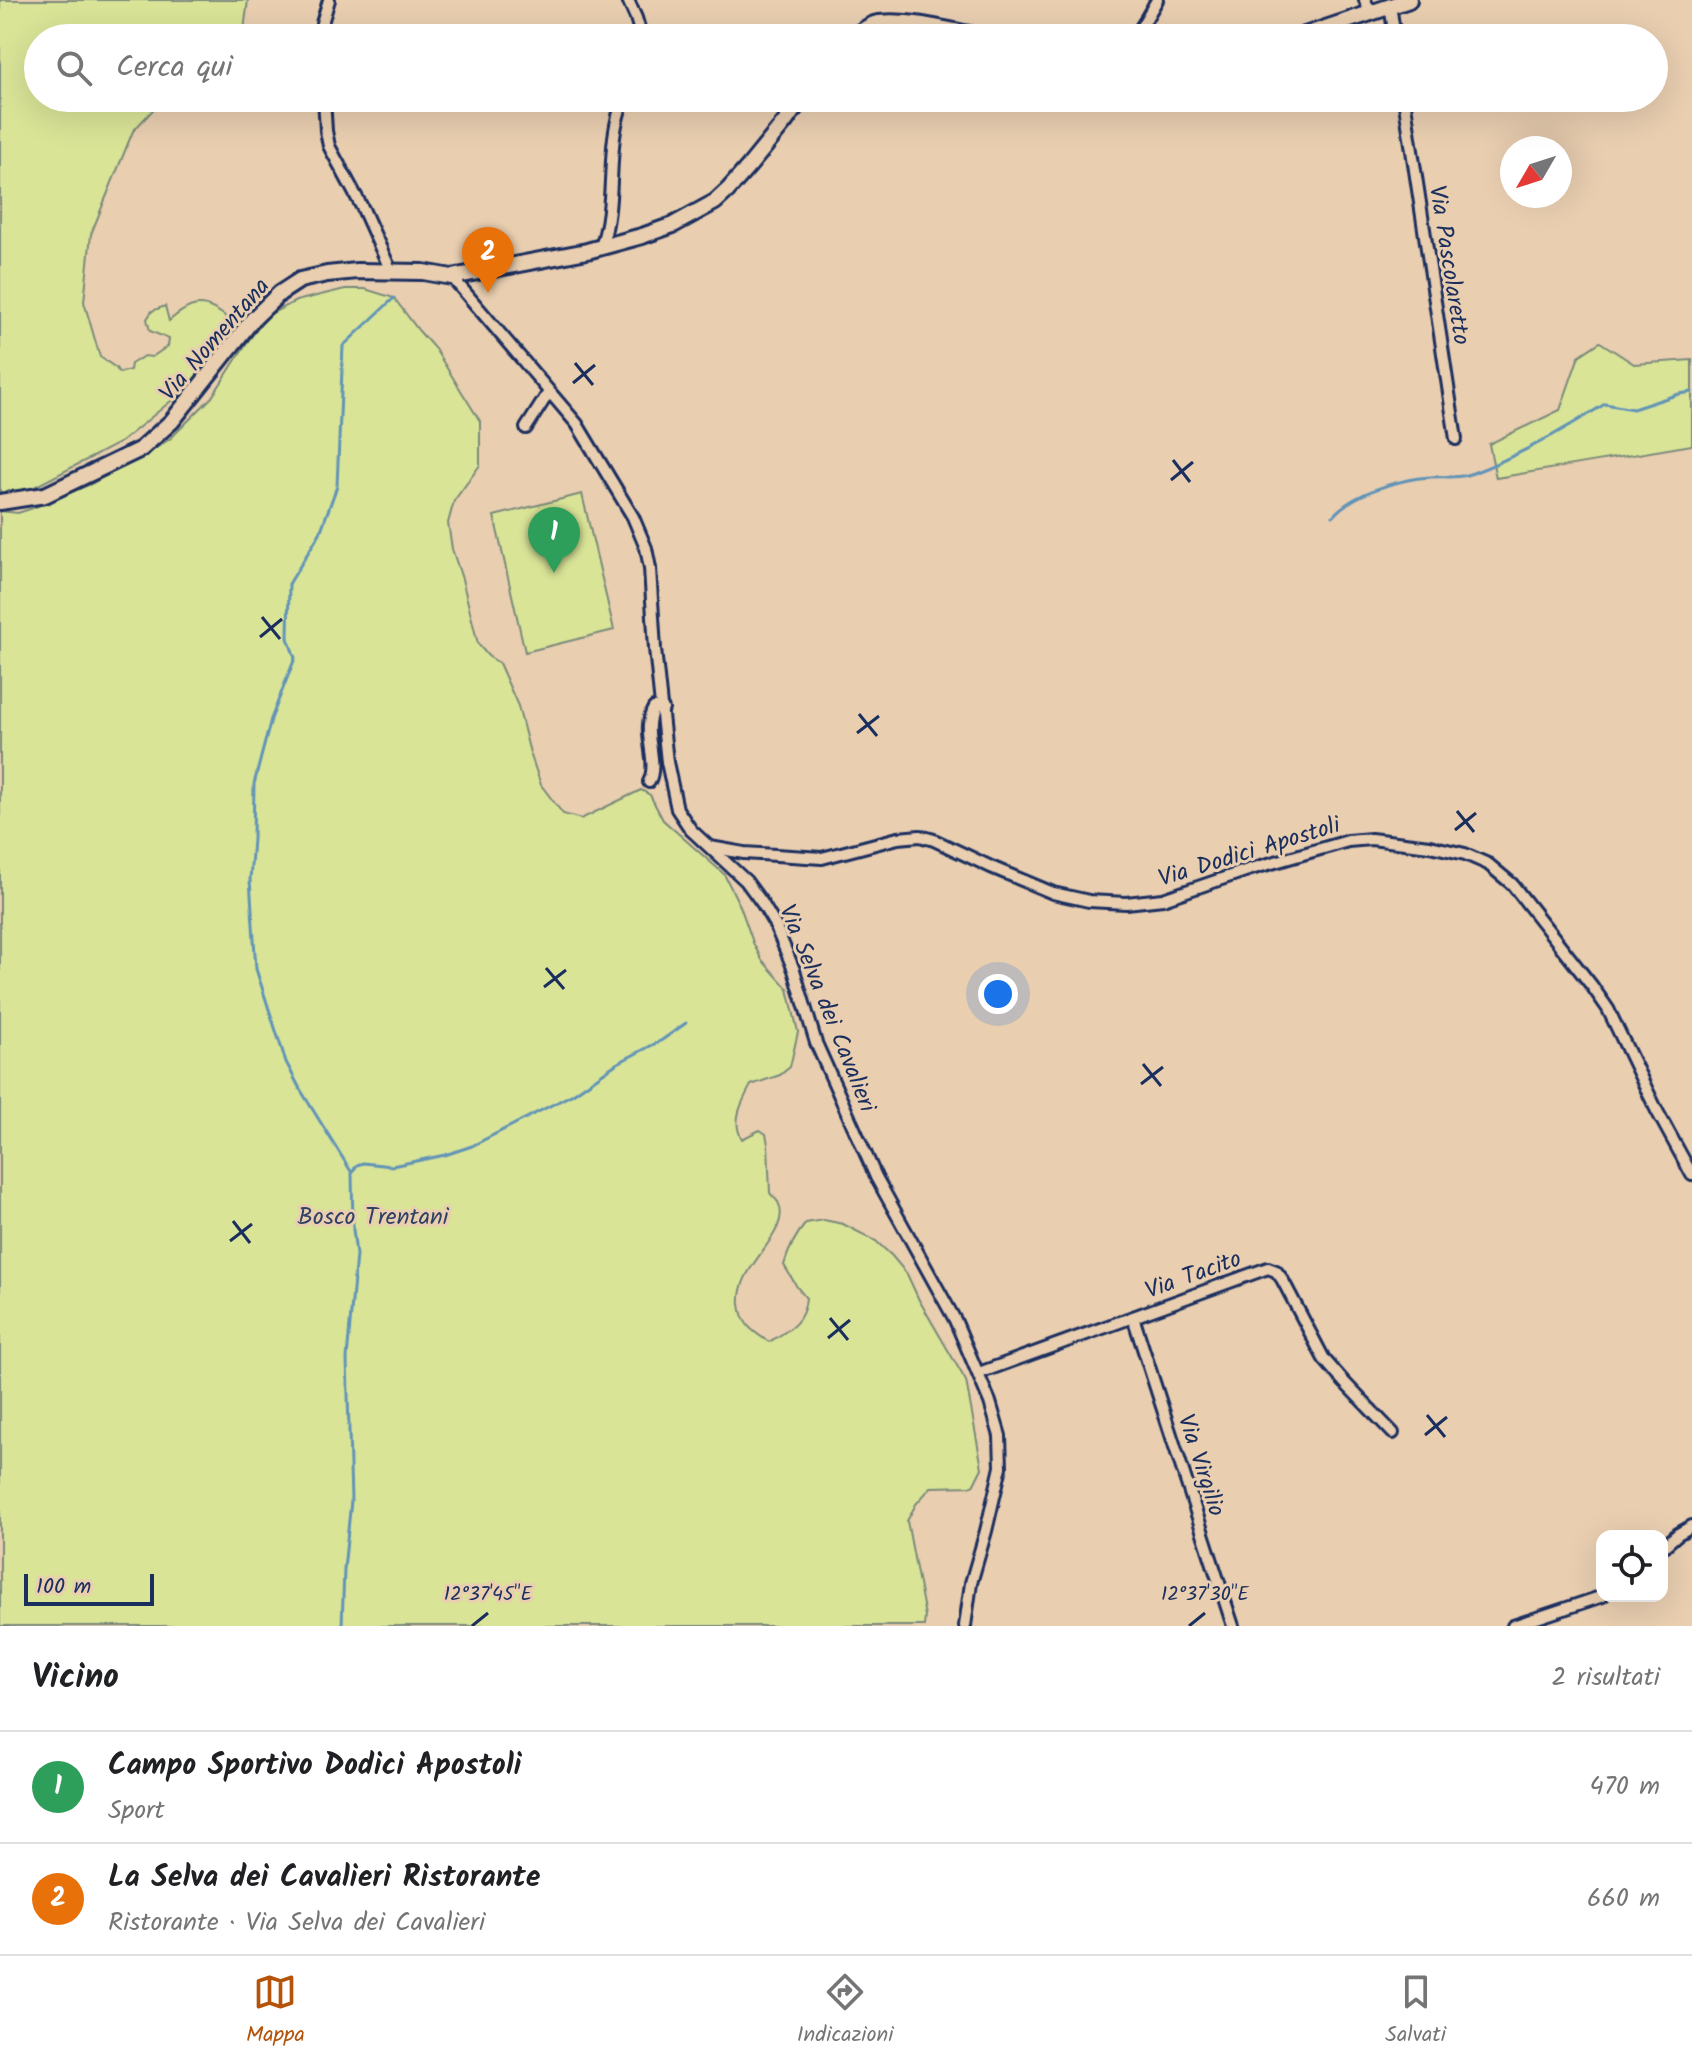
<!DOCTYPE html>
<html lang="it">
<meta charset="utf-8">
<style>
:root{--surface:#fff;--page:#f6f6f6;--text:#202124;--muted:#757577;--line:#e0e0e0;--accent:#b45309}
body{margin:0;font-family:Kalam,sans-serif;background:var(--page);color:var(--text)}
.controls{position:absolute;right:24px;bottom:24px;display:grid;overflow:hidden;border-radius:16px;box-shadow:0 8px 32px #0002}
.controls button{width:72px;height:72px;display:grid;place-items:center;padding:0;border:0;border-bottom:2px solid var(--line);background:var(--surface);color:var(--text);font:40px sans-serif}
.compass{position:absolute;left:1500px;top:136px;width:72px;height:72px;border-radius:50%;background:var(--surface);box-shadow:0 8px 32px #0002;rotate:231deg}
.scale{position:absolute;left:24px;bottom:20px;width:130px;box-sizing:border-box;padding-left:8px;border:4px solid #1b2f5e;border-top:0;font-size:22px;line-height:28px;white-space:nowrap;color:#1b2f5e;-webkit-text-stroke:6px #e9ceb0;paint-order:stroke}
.you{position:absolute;left:998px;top:994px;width:28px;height:28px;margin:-20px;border:6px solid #fff;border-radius:50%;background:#1a73e8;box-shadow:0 0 0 12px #1a73e833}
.badge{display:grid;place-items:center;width:52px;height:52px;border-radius:50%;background:var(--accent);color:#fff;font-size:26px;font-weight:700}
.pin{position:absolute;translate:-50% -66px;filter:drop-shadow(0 2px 4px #0008)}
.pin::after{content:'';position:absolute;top:42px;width:28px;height:24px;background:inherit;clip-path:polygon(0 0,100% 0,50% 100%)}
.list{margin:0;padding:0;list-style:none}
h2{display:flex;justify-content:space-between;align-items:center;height:104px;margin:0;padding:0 32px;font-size:34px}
h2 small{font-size:26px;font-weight:400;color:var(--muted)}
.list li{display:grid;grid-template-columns:52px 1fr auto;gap:24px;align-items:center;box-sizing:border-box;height:112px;padding:0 32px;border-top:2px solid var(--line)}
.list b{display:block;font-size:30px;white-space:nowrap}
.list p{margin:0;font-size:26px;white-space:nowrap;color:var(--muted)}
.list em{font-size:26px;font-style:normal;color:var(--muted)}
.icon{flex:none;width:44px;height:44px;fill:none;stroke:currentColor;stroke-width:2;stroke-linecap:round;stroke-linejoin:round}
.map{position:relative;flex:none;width:1692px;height:1626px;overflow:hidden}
.search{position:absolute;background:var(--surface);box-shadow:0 8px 32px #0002;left:24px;right:24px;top:24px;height:88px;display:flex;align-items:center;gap:20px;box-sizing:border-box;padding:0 28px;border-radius:44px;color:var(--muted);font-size:30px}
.sheet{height:328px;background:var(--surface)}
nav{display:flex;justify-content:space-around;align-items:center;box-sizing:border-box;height:112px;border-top:2px solid var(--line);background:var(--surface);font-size:22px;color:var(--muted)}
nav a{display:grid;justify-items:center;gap:4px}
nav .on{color:var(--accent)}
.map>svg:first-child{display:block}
.green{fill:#d9e497;stroke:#7a8a7a;stroke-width:2}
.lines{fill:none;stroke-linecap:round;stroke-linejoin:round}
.stream{stroke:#6294b7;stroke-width:3}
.street-casing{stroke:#1b2f5e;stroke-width:16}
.secondary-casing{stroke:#1b2f5e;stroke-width:20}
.street{stroke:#e9ceb0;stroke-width:10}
.secondary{stroke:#e9ceb0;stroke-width:14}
.ticks{fill:none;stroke:#1b2f5e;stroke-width:3}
.labels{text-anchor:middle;stroke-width:6;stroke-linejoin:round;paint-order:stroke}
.street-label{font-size:24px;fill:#1b2f5e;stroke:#e9ceb0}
.park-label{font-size:24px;fill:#2e4164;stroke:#e9ceb0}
.ticks-label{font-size:20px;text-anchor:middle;fill:#1b2f5e;stroke:#e9ceb0;stroke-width:6;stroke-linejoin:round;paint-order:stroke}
</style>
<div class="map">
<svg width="1692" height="1626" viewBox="0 0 1692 1626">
<rect width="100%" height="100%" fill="#e9ceb0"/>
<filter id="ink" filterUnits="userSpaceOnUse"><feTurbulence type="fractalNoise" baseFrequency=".0125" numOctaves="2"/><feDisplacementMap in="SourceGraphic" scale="16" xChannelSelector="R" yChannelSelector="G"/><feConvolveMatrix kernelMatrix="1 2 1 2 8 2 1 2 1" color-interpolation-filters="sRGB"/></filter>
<g filter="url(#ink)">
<g class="green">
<path d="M0 0H248L243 38H38V98H164L133 131 91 234 84 302 100 357 116 368 119 373 130 370 131 364 144 356 152 357 168 346 169 339 150 331 147 319 152 311 165 306 169 321C192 301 204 299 229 319V335L217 352 210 369 121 442 21 494 0 492Z"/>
<path d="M345 289H365L394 298 419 331 435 349 480 421V465L454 501 448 523 452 549 462 579 478 644 488 656 499 663 518 706 530 753 541 785 563 814 581 819 641 790 650 795 663 820 724 874 740 906 754 945 762 960 788 989 798 1032 790 1067 780 1075 751 1085C742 1102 731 1121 742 1139L760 1130 766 1134 768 1144 770 1193C772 1196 776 1199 778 1202 794 1233 736 1264 740 1304 742 1325 752 1331 769 1342 789 1330 804 1323 806 1298L797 1287 784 1265C789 1248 795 1236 806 1223L824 1220 843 1224 876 1241 892 1256 907 1274 919 1300 966 1381 982 1468 973 1486 931 1487 916 1504 907 1521 925 1616 924 1626H0V511L18 513 33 508 91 484 152 451 171 438 212 397 246 344 268 315 296 301Z"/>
<polygon points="1600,342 1634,364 1692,360 1692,445 1496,478 1489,444 1560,410 1579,356"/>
<polygon points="582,494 614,630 525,652 494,516"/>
</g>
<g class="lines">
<g class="stream">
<path d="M1333 516C1353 493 1400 479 1430 477 1445 476 1458 479 1473 473 1519 456 1563 430 1605 404L1633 409 1679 394 1692 392"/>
<polyline points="352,1173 300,1089 286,1062 256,969 250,880 253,839 254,784 271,719 295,658 288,638 289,584 320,533 337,486 343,346 394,298"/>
<polyline points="342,1626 344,1569 351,1501 347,1359 356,1255 353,1229 352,1173 357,1165 363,1163 392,1166 445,1155 472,1146 573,1094 616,1064 662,1040 686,1023"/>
</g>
<g class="street-casing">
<g id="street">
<polyline points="628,0 636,18 642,38"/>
<polyline points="1365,0 1370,12"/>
<polyline points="1390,5 1395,38"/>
<polyline points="322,38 322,23 329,0"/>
<polyline points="1135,38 1157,0"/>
<polyline points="324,98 326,131 329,146 363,209 391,271"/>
<polyline points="1404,98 1456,439"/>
<path d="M601 247C618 199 604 146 624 98"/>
<polyline points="452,277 577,424 633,517 646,548 650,568 655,649 667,762 677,809 691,830 746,881 762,903 775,925 794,970 816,1043 876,1177 955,1320 990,1402 1000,1436 1001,1467 986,1531 971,1583 965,1626"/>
<polyline points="526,428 549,392"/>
<path d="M649 782C660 761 640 731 654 708L663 709"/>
<polyline points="710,847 744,853 822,858 898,838 920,836 934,840 991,867 1053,893 1089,901 1126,903 1163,899 1251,869 1348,841 1371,839 1430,846 1465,854 1488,864 1512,884 1592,986 1608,1009 1657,1111 1692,1175"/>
<polyline points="1133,1317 1233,1626"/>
<polyline points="979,1373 1268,1268 1276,1271 1282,1279 1324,1359 1344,1382 1393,1433"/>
<polyline points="1662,1548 1678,1534 1692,1526"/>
<polyline points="1513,1626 1603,1596"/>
</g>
</g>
<g class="secondary-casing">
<g id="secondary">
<path d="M852 38C859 33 866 27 874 24 903 17 959 33 990 38"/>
<polyline points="1296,38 1409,0"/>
<polyline points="0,502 45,495 141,449 172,421 253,319 280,293 300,280 327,274 357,271 423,272 452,277 587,251 642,236 673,225 715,202 728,190 749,166 785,122 802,98"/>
</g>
</g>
<use href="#street" class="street"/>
<use href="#secondary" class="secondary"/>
</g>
</g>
<path class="ticks" d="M575 363 593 385M573 383 595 365M1173 460 1190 482M1171 480 1193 462M262 617 280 639M260 637 282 619M859 714 877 736M857 733 879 716M1457 811 1474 832M1455 830 1476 813M546 968 564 989M544 987 566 970M1143 1064 1161 1086M1141 1084 1163 1067M233 1221 250 1243M230 1241 252 1224M830 1318 848 1340M828 1338 850 1320M1427 1415 1445 1437M1425 1435 1447 1417M472 1626 488 1613M1189 1626 1205 1613"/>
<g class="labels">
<g class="street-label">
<text transform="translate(1450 265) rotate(81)" y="8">Via Pascolaretto</text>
<text transform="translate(214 339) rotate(-49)" y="8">Via Nomentana</text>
<text transform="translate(1249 851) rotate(-17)" y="8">Via Dodici Apostoli</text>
<text transform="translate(828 1008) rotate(68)" y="8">Via Selva dei Cavalieri</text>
<text transform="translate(1193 1274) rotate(-20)" y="8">Via Tacito</text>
<text transform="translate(1202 1465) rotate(72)" y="8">Via Virgilio</text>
</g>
<g class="park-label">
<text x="373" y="1224">Bosco Trentani</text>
</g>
</g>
<g class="ticks-label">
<text x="488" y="1600">12°37'45"E</text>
<text x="1205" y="1600">12°37'30"E</text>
</g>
</svg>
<div class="controls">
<button><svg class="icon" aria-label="locate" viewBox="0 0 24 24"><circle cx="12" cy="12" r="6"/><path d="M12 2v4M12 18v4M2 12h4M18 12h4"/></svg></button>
</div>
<svg class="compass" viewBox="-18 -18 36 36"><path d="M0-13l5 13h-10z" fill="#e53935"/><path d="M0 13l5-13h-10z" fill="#757577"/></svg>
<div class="scale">100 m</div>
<div class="you"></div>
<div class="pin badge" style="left:554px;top:573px;background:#2e9e5b">1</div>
<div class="pin badge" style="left:488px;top:293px;background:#e8710a">2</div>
<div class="search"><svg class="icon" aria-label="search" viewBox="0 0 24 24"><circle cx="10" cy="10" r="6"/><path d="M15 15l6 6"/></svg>Cerca qui</div>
</div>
<section class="sheet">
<h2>Vicino<small>2 risultati</small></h2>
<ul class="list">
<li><span class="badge" style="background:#2e9e5b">1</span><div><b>Campo Sportivo Dodici Apostoli</b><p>Sport</p></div><em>470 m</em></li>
<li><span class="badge" style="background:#e8710a">2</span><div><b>La Selva dei Cavalieri Ristorante</b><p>Ristorante · Via Selva dei Cavalieri</p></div><em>660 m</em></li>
</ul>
</section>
<nav>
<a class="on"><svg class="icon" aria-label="map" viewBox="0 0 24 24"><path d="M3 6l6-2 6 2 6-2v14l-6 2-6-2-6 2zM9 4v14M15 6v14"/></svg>Mappa</a>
<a><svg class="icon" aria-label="directions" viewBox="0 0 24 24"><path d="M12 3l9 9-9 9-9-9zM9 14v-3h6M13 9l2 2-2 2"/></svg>Indicazioni</a>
<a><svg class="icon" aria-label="saved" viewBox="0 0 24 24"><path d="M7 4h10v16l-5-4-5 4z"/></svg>Salvati</a>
</nav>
